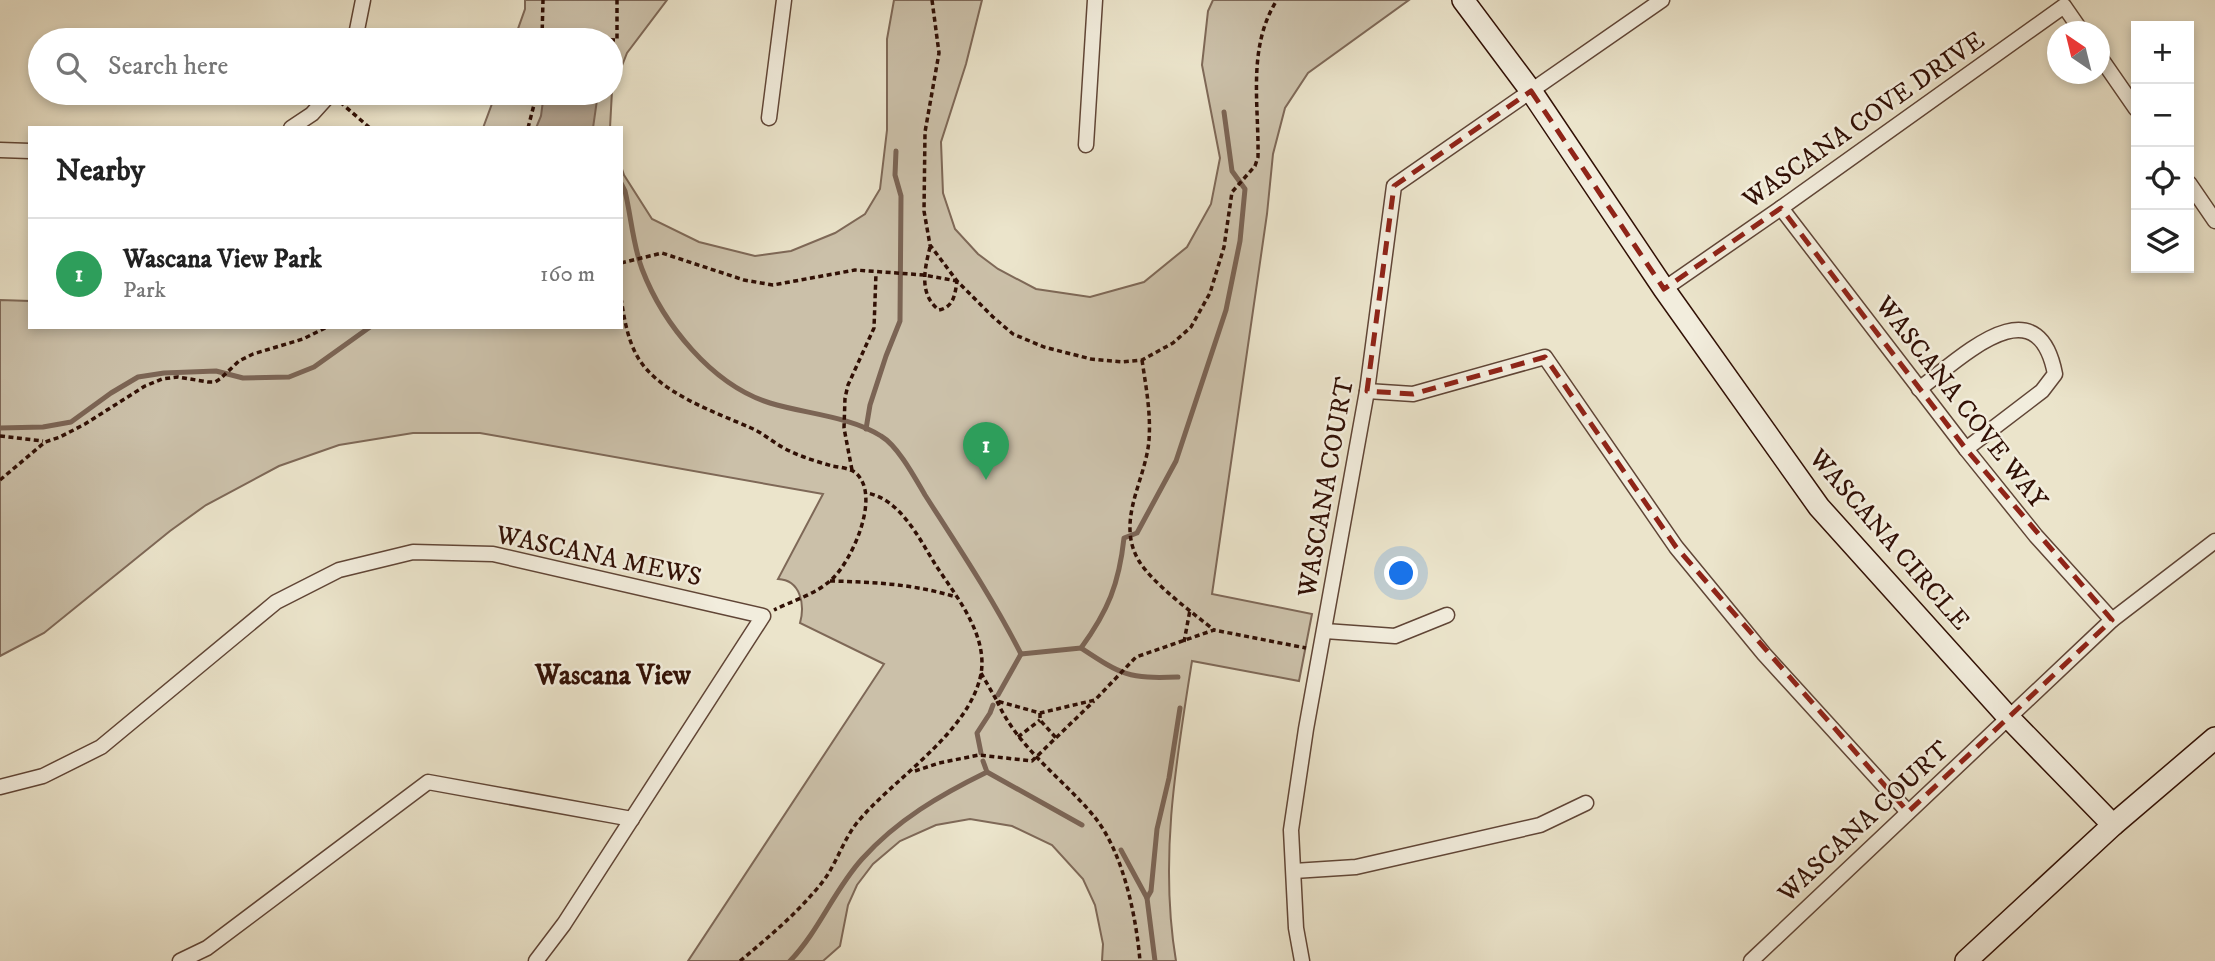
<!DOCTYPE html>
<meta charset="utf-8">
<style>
:root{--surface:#fff;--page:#f2f2f2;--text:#222;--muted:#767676;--line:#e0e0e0;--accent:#d93025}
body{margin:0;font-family:"IM FELL DW Pica",serif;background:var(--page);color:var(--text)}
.controls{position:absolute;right:21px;top:21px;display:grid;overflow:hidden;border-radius:0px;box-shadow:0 4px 10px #0003}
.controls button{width:63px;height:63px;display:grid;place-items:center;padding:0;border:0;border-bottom:2px solid var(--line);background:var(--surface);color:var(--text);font:35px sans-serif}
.compass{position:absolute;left:2047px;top:21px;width:63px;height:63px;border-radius:50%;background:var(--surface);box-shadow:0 4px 10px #0003;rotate:325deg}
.you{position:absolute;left:1402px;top:574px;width:24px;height:24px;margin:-18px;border:5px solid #fff;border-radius:50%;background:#1a73e8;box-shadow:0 0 0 10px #1a73e833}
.badge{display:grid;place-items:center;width:46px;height:46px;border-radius:50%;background:var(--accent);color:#fff;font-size:23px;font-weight:700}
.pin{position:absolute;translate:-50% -58px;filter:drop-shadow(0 2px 4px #0008)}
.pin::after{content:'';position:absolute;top:37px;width:24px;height:21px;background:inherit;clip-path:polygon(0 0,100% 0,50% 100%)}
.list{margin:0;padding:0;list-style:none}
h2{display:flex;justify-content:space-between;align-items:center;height:91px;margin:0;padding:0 28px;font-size:30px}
h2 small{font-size:23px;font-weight:400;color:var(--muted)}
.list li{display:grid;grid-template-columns:46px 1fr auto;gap:21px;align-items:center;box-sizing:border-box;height:112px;padding:0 28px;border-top:2px solid var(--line)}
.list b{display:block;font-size:26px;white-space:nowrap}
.list p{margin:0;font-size:23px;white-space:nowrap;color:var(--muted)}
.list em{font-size:23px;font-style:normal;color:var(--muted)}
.icon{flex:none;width:38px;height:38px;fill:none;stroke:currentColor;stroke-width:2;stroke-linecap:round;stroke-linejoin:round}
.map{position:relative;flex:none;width:2215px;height:961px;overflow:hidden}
.search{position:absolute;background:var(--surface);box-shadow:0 4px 10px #0003;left:28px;top:28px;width:595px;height:77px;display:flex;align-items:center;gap:18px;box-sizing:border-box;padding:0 24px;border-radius:38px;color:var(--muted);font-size:26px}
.panel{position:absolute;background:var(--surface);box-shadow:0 4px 10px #0003;left:28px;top:126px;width:595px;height:203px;border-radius:0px}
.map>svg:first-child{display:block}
.green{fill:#cbc0a9;stroke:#7e6857;stroke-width:2}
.water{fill:#ac9c88;stroke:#7b6454;stroke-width:2}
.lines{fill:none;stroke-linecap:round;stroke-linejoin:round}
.stream{stroke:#7b6454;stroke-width:5}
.street-casing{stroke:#604536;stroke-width:17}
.secondary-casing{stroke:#311005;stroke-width:24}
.path{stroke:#311005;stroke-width:3.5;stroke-dasharray:5 3.5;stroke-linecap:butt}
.street{stroke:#f2eddd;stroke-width:14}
.secondary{stroke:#f2eddd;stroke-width:21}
.marked{fill:none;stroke:#8f2418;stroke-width:5;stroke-dasharray:14 9;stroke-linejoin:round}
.labels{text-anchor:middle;stroke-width:5;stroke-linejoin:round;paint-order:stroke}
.street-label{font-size:26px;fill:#311005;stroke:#f2eddd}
.neighbourhood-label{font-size:28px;font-weight:bold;fill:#311005;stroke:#f2eddd}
</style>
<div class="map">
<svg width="2215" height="961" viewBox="0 0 2215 961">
<rect width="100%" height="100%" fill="#ebe4cb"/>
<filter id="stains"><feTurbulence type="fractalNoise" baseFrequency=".00286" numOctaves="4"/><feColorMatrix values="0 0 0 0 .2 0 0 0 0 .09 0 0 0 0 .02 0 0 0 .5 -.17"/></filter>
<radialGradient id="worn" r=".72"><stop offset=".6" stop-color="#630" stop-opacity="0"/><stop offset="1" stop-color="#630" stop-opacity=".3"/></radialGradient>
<g class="green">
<polygon points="525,0 667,0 627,53 612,91 610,128 483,128 496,93 611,93 611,40 514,40 525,9"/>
<path d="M894 0H982L966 64 941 142 943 193 955 229 978 254 998 269 1036 289 1090 297 1144 282 1187 247 1211 204 1220 158 1202 65 1208 11 1213 0H1409L1308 73 1285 108 1273 154 1267 214 1212 594 1312 614 1299 681 1192 661C1176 761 1159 860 1176 961H1102L1103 944 1095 905 1083 879 1052 845 1012 826 970 819 936 825 900 841 873 864 857 885 848 905 840 946 823 961H688L884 664 800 623C805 605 801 580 778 579L823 494 480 433H413L339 445 279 466 206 505 170 531 44 633 0 656V300L30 301V327H621V166L624 175 652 219 699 242 755 256 791 251 835 233 865 214 880 189 887 130V39Z"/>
</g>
<polygon class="water" points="544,93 598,93 593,128 536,128 541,116"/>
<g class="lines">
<g class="stream">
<path d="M621 183 625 191C631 216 633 245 642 269 663 324 712 385 770 403 806 414 849 416 881 436 898 446 915 478 925 495 959 548 993 599 1021 654"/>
<polyline points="0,428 43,427 71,422 111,393 138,377 164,373 216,371 243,378 289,377 314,367 370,327"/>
<polyline points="866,429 870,405 886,356 900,321 901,196 895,175 896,151"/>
<path d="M1081 648C1122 675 1128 679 1178 677"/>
<path d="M1021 654 1081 648C1108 611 1119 584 1124 538L1137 533 1176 461 1226 310 1240 241 1245 189 1232 171 1224 112"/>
<polyline points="998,695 1021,654"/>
<polyline points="981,753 977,733 990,713 993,705"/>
<polyline points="987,772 1082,825"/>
<polyline points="1121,850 1147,898 1155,961"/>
<polyline points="1147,898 1151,891 1157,829 1169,778 1180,708"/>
<path d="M790 961C819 931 834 890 862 859 897 820 940 795 987 772L983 761"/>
</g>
<g class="street-casing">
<g id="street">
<polyline points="355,40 363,0"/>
<polyline points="2100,57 2136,109"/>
<polyline points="769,118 784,0"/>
<polyline points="291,128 312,114 331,93"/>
<polyline points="1086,145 1095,0"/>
<polyline points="0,150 30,151"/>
<polyline points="2189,183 2215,221"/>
<polyline points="1781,208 1966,449 2036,536 2112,620"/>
<polyline points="1664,289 1781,208 2064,6 2082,32"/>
<path d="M1919 389C1959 360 2037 281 2055 374L2042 391 1966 449"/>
<polyline points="1367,391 1413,394 1545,357 1676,547 1764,654 1908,812"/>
<polyline points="1325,631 1395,636 1447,615"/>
<polyline points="0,787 43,776 101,747 276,602 339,570 413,552 493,554 763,616 564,924 536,961"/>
<polyline points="1294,871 1356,867 1540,825 1586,803"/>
<polyline points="180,961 207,948 428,782 632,819"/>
<polyline points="1302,961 1296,928 1291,830 1306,729 1367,391 1394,186 1662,0"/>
<polyline points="1751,961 2112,620 2215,541"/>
</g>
</g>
<g class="secondary-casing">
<g id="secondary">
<polyline points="1463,0 1531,91 1664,289 1819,507 2009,718 2113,825"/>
<polyline points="1966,961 2113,825 2215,738"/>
</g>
</g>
<g class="path">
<path d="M932 0 939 53 925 132 924 211 930 245 957 281 993 317 1013 334 1044 347 1091 359 1122 362 1142 360 1173 343 1191 327 1210 293 1224 247 1232 192 1255 166 1258 157C1259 104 1247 47 1277 0"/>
<polyline points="542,38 617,40 617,0"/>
<polyline points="542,38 543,0"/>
<polyline points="340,102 370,128"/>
<polyline points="528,128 537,93"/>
<path d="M930 247C925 268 918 294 939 310 954 307 955 294 957 281"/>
<polyline points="621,263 662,253 744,280 773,285 855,270 924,275 957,281"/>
<path d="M621 298C624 317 627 337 636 354 655 392 715 412 751 428 765 434 777 446 792 452 804 458 819 462 832 466 839 467 847 468 853 471 884 491 852 562 831 580 816 594 792 601 774 610"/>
<path d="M1142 360C1146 387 1151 413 1149 440 1146 480 1115 521 1139 561 1153 584 1193 613 1214 630"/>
<polyline points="0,436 43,441"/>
<polyline points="852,470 844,428 845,398 848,385 874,328 876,273"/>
<polyline points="0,480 45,442 60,437 85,424 145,386 162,379 178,377 208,382 215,382 220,379 239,361 253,354 303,339 327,327"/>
<path d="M830 581C873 582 914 584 956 597"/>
<polyline points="1184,642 1190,610"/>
<polyline points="981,673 997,701 1040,713 1095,700 1136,657 1214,630 1306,648"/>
<path d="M997 701C1018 748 1061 777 1093 815 1123 851 1136 915 1140 961"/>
<polyline points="1040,713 1040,720 1057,739"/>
<polyline points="1018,737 1040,720"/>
<polyline points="915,771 939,763 979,755 1032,761 1094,701"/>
<path d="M740 961C770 936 800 911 824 880 837 862 843 841 856 824 891 780 969 734 981 674 988 634 955 595 935 564 919 538 900 499 867 493"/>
</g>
<use href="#street" class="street"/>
<use href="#secondary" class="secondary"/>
</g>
<path class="marked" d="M1531 91 1664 289 1781 208 1966 449 2112 620 1908 812 1676 547 1545 357 1413 394 1367 391 1394 186Z"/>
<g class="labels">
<g class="street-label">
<text transform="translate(1863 119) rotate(-35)" y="9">WASCANA COVE DRIVE</text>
<text transform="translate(1962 402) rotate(52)" y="9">WASCANA COVE WAY</text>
<text transform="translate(1325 487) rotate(-80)" y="9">WASCANA COURT</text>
<text transform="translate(1890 539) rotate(49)" y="9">WASCANA CIRCLE</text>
<text transform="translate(599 555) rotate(12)" y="9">WASCANA MEWS</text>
<text transform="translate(1863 821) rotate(-43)" y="9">WASCANA COURT</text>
</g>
<g class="neighbourhood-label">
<text x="613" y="684">Wascana View</text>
</g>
</g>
<rect width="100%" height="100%" filter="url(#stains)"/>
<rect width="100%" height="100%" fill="url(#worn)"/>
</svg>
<div class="controls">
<button>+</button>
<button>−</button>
<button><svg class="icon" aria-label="locate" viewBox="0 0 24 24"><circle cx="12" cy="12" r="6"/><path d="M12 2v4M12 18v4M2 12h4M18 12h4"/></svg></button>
<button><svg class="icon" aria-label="layers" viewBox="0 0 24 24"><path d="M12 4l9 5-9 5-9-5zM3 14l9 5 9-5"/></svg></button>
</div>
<svg class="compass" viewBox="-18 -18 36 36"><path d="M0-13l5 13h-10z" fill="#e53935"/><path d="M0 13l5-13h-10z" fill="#767676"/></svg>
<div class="you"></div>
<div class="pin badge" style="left:986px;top:480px;background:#2e9e5b">1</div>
<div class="search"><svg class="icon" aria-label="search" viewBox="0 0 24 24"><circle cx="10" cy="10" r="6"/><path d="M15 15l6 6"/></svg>Search here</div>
<section class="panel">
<h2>Nearby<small></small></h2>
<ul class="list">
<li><span class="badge" style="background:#2e9e5b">1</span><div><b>Wascana View Park</b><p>Park</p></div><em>160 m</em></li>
</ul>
</section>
</div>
